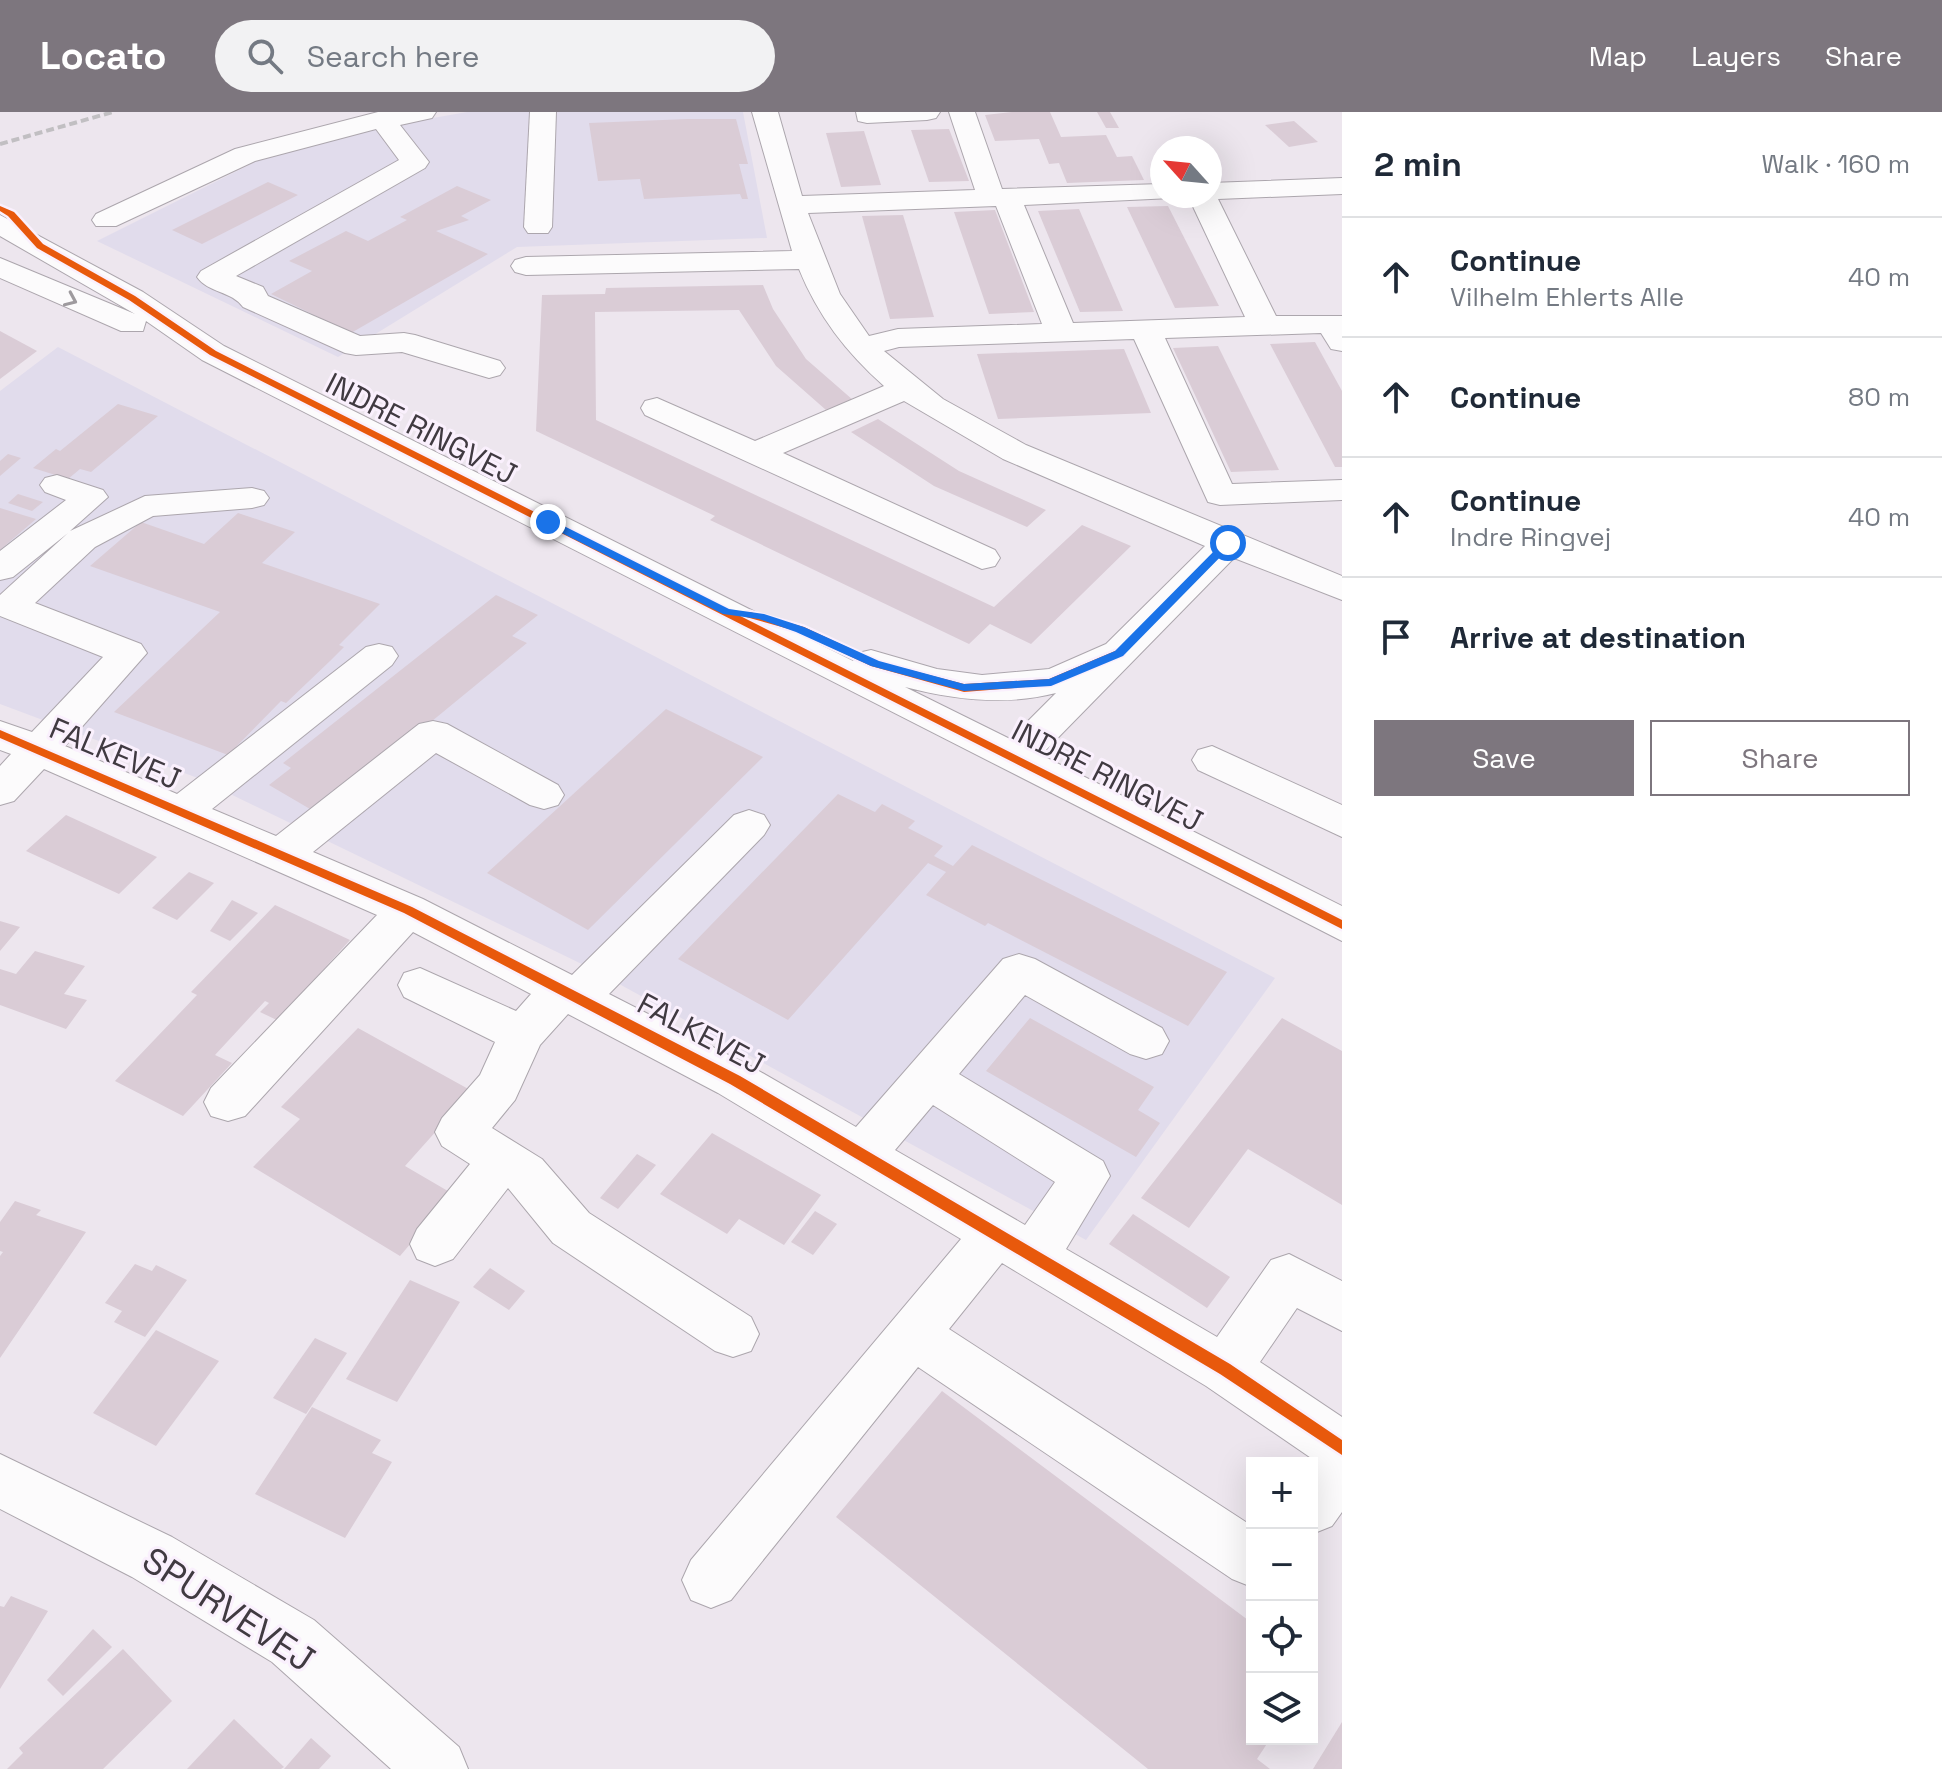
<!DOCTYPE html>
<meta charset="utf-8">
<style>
:root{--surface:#fff;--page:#f2f2f3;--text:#1f2937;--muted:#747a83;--line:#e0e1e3;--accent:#7d767e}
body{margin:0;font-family:"Space Grotesk",sans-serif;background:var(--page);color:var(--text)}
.controls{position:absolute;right:24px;bottom:24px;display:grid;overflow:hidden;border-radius:0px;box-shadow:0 8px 32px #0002}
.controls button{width:72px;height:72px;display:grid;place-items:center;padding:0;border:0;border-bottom:2px solid var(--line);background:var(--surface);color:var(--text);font:40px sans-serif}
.compass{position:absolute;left:1150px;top:24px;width:72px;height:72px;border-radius:50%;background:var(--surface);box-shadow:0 8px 32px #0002;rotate:297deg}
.stop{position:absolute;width:24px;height:24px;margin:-18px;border:6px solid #1a73e8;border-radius:50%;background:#fff}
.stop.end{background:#1a73e8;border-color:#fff;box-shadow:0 2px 8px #0008}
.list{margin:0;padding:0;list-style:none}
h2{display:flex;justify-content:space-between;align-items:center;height:104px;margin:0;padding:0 32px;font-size:34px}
h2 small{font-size:26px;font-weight:400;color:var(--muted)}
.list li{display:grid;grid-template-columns:52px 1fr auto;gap:24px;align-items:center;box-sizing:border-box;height:120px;padding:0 32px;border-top:2px solid var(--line)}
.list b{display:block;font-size:30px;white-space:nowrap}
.list p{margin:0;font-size:26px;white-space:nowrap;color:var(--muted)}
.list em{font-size:26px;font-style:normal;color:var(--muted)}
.actions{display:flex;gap:16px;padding:24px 32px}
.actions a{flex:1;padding:18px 0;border:2px solid var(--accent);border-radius:0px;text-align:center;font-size:28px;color:var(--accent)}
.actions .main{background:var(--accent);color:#fff}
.icon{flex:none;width:44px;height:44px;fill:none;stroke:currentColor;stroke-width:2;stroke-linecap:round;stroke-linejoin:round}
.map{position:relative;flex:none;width:1342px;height:1657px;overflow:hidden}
header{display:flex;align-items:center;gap:48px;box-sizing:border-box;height:112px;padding:0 40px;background:var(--accent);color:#fff}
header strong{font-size:38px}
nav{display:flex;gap:44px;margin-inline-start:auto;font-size:28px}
.search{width:560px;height:72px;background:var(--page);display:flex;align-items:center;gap:20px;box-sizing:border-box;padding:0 28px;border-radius:44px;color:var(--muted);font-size:30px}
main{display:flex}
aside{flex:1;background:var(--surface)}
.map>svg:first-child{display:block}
.industrial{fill:#e1dcec}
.building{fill:#daccd6}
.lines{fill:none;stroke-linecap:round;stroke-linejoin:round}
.minor-casing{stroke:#aca6ad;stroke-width:2}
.minor{fill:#fcfbfc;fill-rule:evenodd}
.rail{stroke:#c1bfc2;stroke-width:4;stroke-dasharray:8 4;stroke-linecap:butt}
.cycleway-casing{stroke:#faf0fd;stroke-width:5}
.cycleway{fill:#e8590c;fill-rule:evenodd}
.oneway{stroke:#9e9a9e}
.route{fill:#1a73e8}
.labels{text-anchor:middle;stroke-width:6;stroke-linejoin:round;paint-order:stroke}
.street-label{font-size:30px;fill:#403a41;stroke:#faf0fd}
.near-street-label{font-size:36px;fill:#403a41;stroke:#faf0fd}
</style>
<header>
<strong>Locato</strong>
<div class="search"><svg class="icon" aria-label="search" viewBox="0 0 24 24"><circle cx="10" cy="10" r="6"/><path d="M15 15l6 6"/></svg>Search here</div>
<nav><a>Map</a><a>Layers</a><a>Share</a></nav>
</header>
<main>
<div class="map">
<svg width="1342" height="1657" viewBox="0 0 1342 1657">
<rect width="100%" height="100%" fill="#ede6ee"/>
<g class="industrial">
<polygon points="467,0 743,0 767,126 517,135 338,245 97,129 263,46 348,21"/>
<polygon points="58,235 1275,866 1086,1128 590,856 195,665 0,592 0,279"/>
</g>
<g class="building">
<polygon points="1012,0 1050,0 1061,25 1106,23 1117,45 1132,44 1144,68 1067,71 1059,51 1049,52 1039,27 995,29 985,3"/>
<polygon points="1097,0 1110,0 1119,16 1106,16"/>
<polygon points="687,7 736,7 748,52 739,52 748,87 742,87 740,82 644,87 640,67 598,69 589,11"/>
<polygon points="1294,9 1318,30 1289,35 1265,13"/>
<polygon points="949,17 969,69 929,70 911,18"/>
<polygon points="864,19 881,73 841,75 826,21"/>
<polygon points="268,70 298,83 202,132 172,118"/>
<polygon points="457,74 491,88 461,104 469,108 436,119 488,142 351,221 271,182 312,159 289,149 346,119 368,129 407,108 400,105"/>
<polygon points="1168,94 1219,194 1175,196 1127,95"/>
<polygon points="1079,97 1123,199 1080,200 1038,99"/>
<polygon points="995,98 1034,200 989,202 954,100"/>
<polygon points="903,103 934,205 890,207 862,104"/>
<polygon points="763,173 773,197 806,247 853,288 826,298 776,254 739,198 595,200 596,308 994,495 1082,413 1131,434 1031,532 990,512 969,532 710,408 715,404 536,319 542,183 605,182 606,176"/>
<polygon points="0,219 37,239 0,267"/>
<polygon points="1315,230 1342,279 1342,355 1335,355 1270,232"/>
<polygon points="1218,234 1279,358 1231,360 1173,236"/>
<polygon points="1124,237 1151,301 998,307 977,242"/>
<polygon points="118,292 158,304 91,360 80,357 68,367 33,356 56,337 60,339"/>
<polygon points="878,307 959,359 1046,398 1027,415 934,374 851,320"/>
<polygon points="8,342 21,346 0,364 0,349"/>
<polygon points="18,382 43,390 32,399 8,391"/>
<polygon points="0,396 36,407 0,438"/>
<polygon points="238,401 295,420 262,451 380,492 339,533 344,535 330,549 286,591 281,589 228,643 114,600 220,500 90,454 141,410 204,432"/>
<polygon points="496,483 538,503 512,524 527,531 342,683 333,678 310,697 269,673 291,656 283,651"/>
<polygon points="666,597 763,645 588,818 487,761"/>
<polygon points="838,682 875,700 882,692 915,709 908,716 943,734 934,744 953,754 972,733 1227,860 1188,914 988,811 985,814 926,783 946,760 928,751 788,908 678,847"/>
<polygon points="66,703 157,745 119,782 26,739"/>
<polygon points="189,760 214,771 177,808 152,796"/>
<polygon points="232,788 258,801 230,829 210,819"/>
<polygon points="275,793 350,828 303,880 308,882 283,911 260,900 269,891 265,889 215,943 232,951 183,1004 115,969 197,883 191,880"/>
<polygon points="0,809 20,815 0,839"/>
<polygon points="35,839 85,854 64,882 87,888 66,917 0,893 0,857 16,862"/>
<polygon points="1030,906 1154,975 1138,998 1160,1011 1136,1045 986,959"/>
<polygon points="1282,906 1342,939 1342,1093 1248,1037 1189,1116 1141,1086"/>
<polygon points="358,916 472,979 405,1054 453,1082 400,1144 253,1055 300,1007 281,995"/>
<polygon points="712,1021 821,1083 784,1133 739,1107 727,1122 660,1082"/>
<polygon points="637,1042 656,1053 618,1097 600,1086"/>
<polygon points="15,1089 41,1098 36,1103 86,1120 0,1246 0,1144 3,1140 0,1139 0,1110"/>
<polygon points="815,1099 837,1112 813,1143 791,1130"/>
<polygon points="1133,1102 1230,1165 1207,1196 1109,1132"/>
<polygon points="135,1152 152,1159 156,1153 187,1168 145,1225 114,1210 122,1199 105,1191"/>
<polygon points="490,1156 525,1179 509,1198 473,1175"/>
<polygon points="410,1168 460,1190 397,1290 346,1267"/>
<polygon points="156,1218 219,1249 156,1334 93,1301"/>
<polygon points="315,1226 347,1241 306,1302 273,1286"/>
<polygon points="942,1279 1252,1511 1252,1627 1270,1627 1257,1647 1270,1657 1148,1657 836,1405"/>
<polygon points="312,1295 381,1328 372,1341 392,1350 345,1426 255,1382"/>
<polygon points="11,1484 48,1499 0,1577 0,1494 4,1495"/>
<polygon points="93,1517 112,1535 63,1584 47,1568"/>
<polygon points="123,1537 172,1589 103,1657 7,1657 23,1641 19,1636"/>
<polygon points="234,1607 284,1655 281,1657 187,1657"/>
<polygon points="1342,1610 1342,1657 1313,1657"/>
<polygon points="311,1626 331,1644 319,1657 284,1657"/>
</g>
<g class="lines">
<g class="minor-casing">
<g id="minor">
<path d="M378 0H436L432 6 400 13 429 50 425 56 236 164 263 175 268 184 360 224 404 221 415 223 500 249 505 256 500 263 489 266 402 240 356 243 345 241 243 195C232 179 208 181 197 165L201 159 399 48 376 17 255 49 116 114H96L92 108 96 102 235 37Z"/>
<polygon points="530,0 556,0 552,115 548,121 528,121 524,115"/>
<path d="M752 0H778L802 84 975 78 949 0H975L1002 77 1162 72V84L1172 86 1024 93 1073 211 1245 205 1188 84H1210V71L1342 66V82L1218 87 1276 204H1342V239L1331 237 1321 221 1165 226 1232 372 1342 368V388L1220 393 1208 390 1134 227 899 235 884 239 943 287 1026 333 1342 464V488L1234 446 1041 643 1342 794V829L202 248 146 209 143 219H121L0 166V146L135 202 0 124V103L143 180 224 234 853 549 858 541 871 538 937 557 982 563 1049 557 1106 532 1205 434 1003 347 904 289 783 341 995 438 1000 446 995 454 982 457 645 303 641 296 645 289 657 286 755 329 884 274C846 240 818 204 799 157L526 163 515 160 511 154 515 148 526 145 792 139ZM996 94 1042 212 898 217 869 224 840 182 808 101ZM905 575C955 588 1006 594 1056 581L1010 627Z"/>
<polygon points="856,0 940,0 936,6 927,8 867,11 858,9"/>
<path d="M57 363 103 378 108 385 70 419 145 384 252 376 264 379 269 386 264 393 252 396 153 404 95 435 35 491 141 532 147 541 65 634 177 682 366 535 379 532 392 535 398 544 392 553 212 697 276 724 419 612 433 609 447 612 558 673 564 683 558 693 544 697 530 693 436 641 313 740 423 787 572 863 734 703 749 698 764 703 770 713 764 723 609 882 752 955 856 1015 1003 847 1019 842 1035 847 1162 916 1169 929 1162 942 1146 947 1130 942 1025 883 959 962 1103 1049 1110 1064 1066 1137 1217 1225 1271 1148 1289 1142 1342 1169V1219L1297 1196 1260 1250 1342 1305V1400L1332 1414 1312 1422 1314 1348 1206 1274 1002 1151 949 1217 1252 1414V1475L1232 1467 918 1255 731 1488 711 1496 691 1488 682 1468 691 1448 961 1127 718 981 568 902 540 933 515 988 492 1016 542 1047 589 1101 751 1205 759 1222 751 1239 733 1245 715 1239 553 1131 508 1076 453 1147 435 1154 417 1147 410 1132 417 1117 470 1052 442 1034 435 1020 442 1006 480 963 495 930 404 885 398 873 404 861 420 856 516 899 531 882 413 820 245 1004 228 1009 211 1004 204 990 211 976 377 803 44 657 14 689 0 693V654L11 642 0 638V609L32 620 103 545 0 504V483L68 421 13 465 0 468V439L66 388 45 380 40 373 45 366ZM933 993 1055 1070 1025 1113 895 1038Z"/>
<polygon points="1212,634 1342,693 1342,725 1198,658 1192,648 1198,638"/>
<polygon points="0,1342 172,1425 314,1508 459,1635 468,1657 391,1657 272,1550 132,1465 0,1397"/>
</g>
</g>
<use href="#minor" class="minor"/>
<polyline class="rail" points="0,32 113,0"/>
<g class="cycleway-casing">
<g id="cycleway">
<polygon points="0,94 14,100 43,132 135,184 216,239 1342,808 1342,817 210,243 129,188 37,136 8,104 0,99"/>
<polygon points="750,500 804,515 879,550 964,572 1049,567 1115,539 1119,538 1124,541 1123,543 1051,573 964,580 871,554 796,519 746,505 746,501"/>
<polygon points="0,618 412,795 740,964 1230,1252 1342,1328 1342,1343 1220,1262 730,972 404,801 0,626"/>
</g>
</g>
<use href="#cycleway" class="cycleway"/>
</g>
<defs><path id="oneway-chevron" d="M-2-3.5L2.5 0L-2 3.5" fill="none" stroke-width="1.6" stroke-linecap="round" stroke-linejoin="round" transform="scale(2)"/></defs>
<use class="oneway" href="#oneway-chevron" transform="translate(71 188) rotate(24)"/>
<polygon class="route" points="544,408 552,408 729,497 764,502 804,515 879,549 964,572 1049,567 1115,539 1225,428 1234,431 1123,544 1051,574 964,579 871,554 796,520 759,507 723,502 544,412"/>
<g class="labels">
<g class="street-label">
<text transform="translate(421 317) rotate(27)" y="10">INDRE RINGVEJ</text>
<text transform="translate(115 642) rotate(23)" y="10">FALKEVEJ</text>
<text transform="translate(1107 664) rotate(27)" y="10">INDRE RINGVEJ</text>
<text transform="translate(701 922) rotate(28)" y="10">FALKEVEJ</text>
</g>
<g class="near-street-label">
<text transform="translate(229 1497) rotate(33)" y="13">SPURVEVEJ</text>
</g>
</g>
</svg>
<div class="controls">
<button>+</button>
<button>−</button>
<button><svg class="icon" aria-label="locate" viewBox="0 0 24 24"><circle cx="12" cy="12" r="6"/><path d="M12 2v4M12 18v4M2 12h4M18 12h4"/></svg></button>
<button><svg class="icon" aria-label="layers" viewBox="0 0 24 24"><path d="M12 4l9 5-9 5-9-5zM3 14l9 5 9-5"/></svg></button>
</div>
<svg class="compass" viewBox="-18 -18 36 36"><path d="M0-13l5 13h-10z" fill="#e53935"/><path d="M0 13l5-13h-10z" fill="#747a83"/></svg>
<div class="stop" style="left:1228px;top:431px"></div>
<div class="stop end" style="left:548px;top:410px"></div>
</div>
<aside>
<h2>2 min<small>Walk · 160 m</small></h2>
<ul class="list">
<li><svg class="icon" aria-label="ahead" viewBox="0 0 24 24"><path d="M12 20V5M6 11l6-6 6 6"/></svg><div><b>Continue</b><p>Vilhelm Ehlerts Alle</p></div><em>40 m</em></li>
<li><svg class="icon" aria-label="ahead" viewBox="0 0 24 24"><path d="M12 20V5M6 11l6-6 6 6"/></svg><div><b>Continue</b></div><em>80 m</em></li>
<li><svg class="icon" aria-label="ahead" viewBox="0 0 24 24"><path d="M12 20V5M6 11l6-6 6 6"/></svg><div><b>Continue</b><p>Indre Ringvej</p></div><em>40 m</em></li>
<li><svg class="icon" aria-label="arrive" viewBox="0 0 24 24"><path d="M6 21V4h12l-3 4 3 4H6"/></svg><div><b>Arrive at destination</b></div></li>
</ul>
<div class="actions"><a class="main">Save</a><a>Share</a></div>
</aside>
</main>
